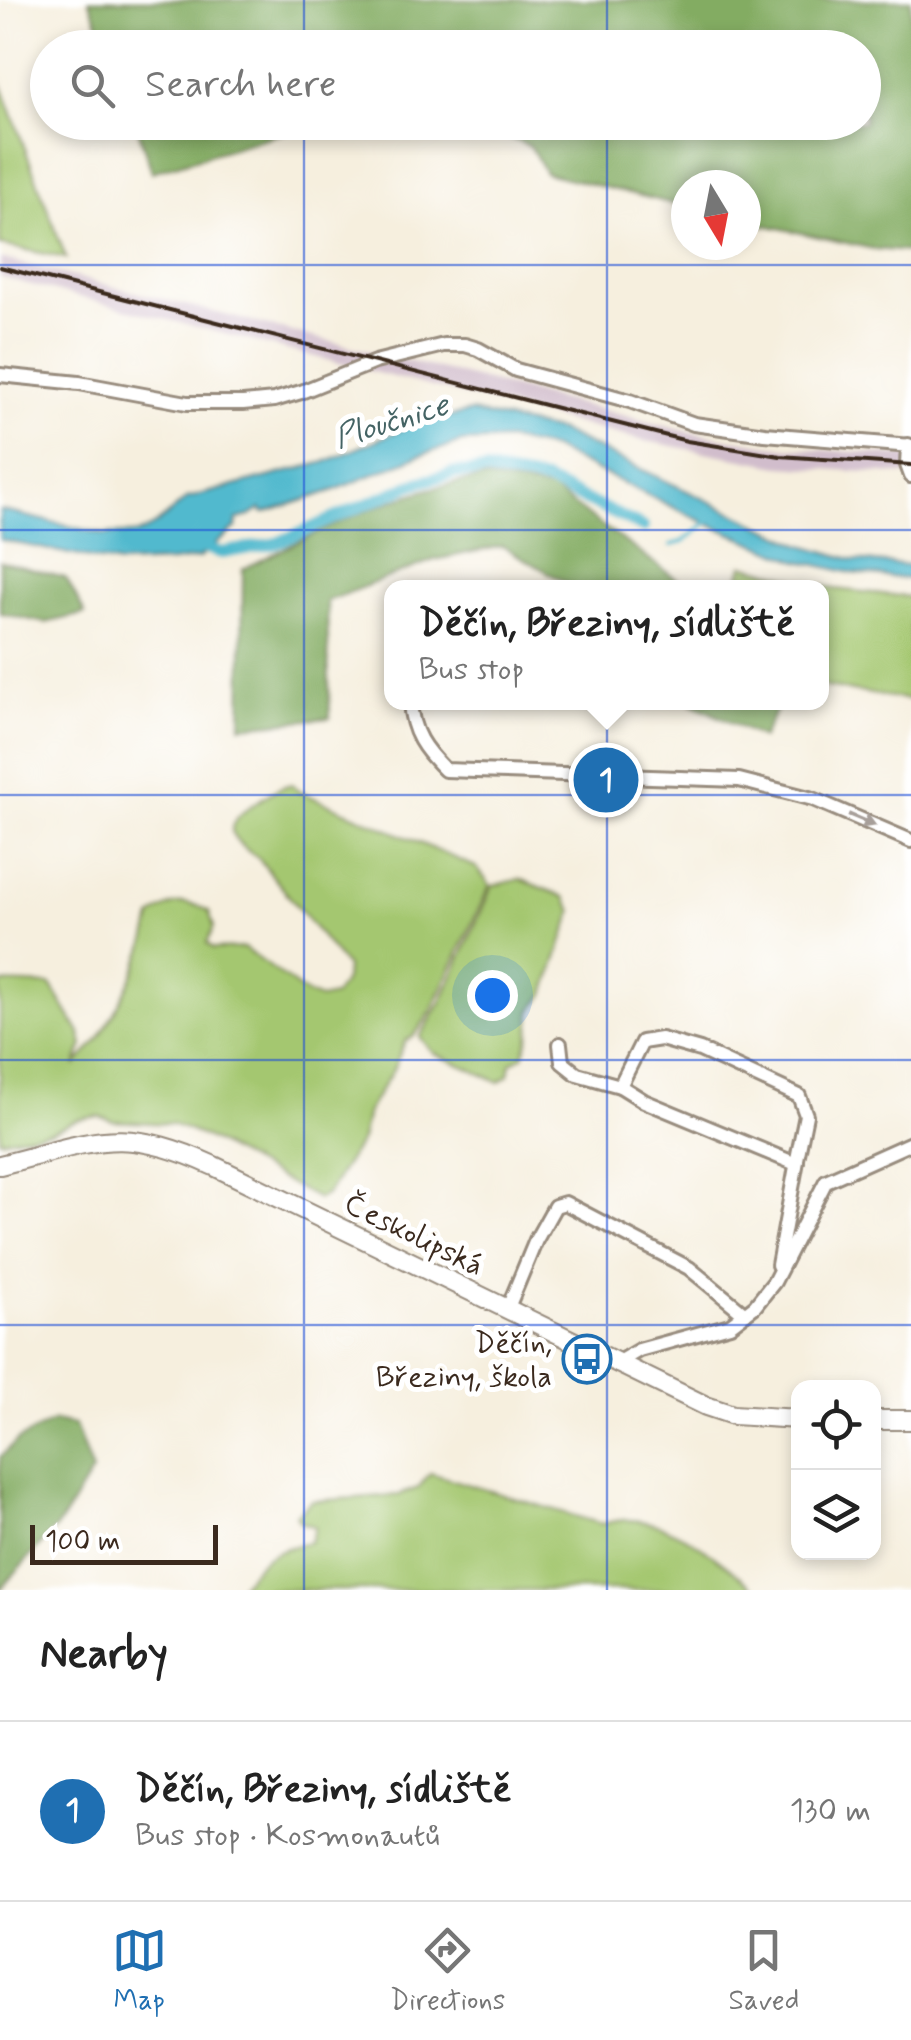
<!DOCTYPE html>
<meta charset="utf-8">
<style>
:root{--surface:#fff;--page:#f2f2f2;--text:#222;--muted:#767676;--line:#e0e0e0;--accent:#1f6fb2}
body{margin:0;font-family:Mynerve,sans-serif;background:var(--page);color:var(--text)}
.controls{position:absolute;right:30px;bottom:30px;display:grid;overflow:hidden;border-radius:20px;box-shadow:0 5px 15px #0003}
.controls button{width:90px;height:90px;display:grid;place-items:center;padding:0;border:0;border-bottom:2px solid var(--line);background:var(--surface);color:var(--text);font:50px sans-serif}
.compass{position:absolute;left:671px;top:170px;width:90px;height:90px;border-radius:50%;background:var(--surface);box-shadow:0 5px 15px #0003;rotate:170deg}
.scale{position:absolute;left:30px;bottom:25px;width:188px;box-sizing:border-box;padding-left:10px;border:5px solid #3b2a1e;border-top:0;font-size:28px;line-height:35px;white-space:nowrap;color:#3b2a1e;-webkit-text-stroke:8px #fff;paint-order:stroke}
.you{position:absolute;left:492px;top:995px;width:35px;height:35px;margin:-25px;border:8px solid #fff;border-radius:50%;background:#1a73e8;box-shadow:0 0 0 15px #1a73e833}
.badge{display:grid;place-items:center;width:65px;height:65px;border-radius:50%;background:var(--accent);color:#fff;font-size:32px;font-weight:700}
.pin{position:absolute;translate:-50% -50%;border:5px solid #fff;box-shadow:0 2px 10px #0006}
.popup{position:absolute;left:384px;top:580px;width:445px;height:130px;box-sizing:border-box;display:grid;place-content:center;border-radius:20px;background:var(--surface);filter:drop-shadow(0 2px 8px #0005);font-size:32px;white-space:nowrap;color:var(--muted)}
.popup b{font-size:38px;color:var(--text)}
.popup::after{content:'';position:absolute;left:50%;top:100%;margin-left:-20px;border:20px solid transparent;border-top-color:var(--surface)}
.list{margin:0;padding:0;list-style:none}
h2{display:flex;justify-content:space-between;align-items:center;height:130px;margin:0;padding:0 40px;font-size:42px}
h2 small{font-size:32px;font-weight:400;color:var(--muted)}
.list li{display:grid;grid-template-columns:65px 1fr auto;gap:30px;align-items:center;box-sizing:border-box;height:180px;padding:0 40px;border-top:2px solid var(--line)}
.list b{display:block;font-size:38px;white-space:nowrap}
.list p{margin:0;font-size:32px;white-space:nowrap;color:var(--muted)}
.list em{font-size:32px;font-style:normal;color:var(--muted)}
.icon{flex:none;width:55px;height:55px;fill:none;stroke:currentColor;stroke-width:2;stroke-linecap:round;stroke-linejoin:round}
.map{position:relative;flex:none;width:911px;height:1590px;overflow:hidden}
.search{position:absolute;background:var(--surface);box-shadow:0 5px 15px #0003;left:30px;right:30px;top:30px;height:110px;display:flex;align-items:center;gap:25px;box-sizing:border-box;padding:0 35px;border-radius:55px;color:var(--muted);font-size:38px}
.sheet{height:310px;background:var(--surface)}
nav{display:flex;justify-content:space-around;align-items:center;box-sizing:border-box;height:140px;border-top:2px solid var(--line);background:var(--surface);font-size:28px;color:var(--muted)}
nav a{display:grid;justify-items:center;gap:5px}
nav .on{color:var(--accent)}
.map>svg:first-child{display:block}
.industrial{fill:#d1bdcc}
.green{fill:#a4c770;stroke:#707847;stroke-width:2.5}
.forest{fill:#83ac62;stroke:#5f6b40;stroke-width:2.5}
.water{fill:#51b9ce;stroke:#467276;stroke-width:2.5}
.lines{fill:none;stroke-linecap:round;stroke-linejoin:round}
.stream{stroke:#51b9ce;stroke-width:4}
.canal{stroke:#51b9ce;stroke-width:12}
.minor-casing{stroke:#988c7e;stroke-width:18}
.major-casing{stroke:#988c7e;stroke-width:22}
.minor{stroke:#fff;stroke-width:12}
.major{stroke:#fff;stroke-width:18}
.rail{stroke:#3b2a1e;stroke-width:4}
.oneway{fill:#a79f9a}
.grid{fill:none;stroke:#1d4ed8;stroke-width:2.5;stroke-opacity:0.55}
.labels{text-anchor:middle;stroke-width:10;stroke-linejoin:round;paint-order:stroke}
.street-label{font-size:30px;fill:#3b2a1e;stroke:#fff}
.poi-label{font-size:30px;fill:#3b2a1e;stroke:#fff;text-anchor:end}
.water-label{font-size:32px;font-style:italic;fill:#446364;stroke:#fff}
</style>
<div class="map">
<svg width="911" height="1590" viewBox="0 0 911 1590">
<rect width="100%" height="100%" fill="#fff"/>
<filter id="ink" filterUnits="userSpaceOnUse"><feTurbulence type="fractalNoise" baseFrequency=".01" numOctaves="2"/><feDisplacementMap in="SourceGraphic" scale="20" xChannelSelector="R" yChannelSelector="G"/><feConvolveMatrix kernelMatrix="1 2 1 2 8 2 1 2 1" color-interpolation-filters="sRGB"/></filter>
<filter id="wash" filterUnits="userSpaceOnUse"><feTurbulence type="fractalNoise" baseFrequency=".0048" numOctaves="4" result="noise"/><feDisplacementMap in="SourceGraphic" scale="40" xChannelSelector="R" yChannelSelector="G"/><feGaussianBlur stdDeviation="2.25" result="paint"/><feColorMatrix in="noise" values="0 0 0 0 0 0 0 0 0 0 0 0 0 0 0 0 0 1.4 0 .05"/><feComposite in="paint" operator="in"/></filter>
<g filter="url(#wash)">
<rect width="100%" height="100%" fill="#f6efde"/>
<polygon class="industrial" points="0,258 689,432 781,447 911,456 911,475 779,466 640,440 0,277"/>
<g class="green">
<polygon points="0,84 1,84 66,258 0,245"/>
<polygon points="743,565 835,589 911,597 911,700 826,687 821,682 821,588 737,587"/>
<path d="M292 784 298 791 476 867 490 885 431 1012 414 1036 405 1041 393 1070 367 1112 361 1140 327 1194 318 1199 203 1136 172 1124 112 1121 99 1116 76 1120 51 1131 0 1140V983L51 985 80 1033 83 1045 75 1066C83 1055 94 1047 100 1036 123 1000 144 959 152 917 172 901 187 899 209 911L214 927 207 943 213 949 244 948 307 994 320 999 334 996 345 980 346 967 258 858C225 836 222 824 257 802 269 794 277 787 292 784Z"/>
<polygon points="520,879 565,897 573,911 545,994 531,1011 530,1035 523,1056 511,1063 509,1075 499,1082 433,1053 420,1037 442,1000 492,886"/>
<path d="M430 1473 602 1524C609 1523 617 1520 625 1520 674 1519 722 1561 757 1590H237C264 1555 268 1552 310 1542L315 1527 300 1522 296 1515 311 1501 399 1495 418 1488Z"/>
</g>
<g class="forest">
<polygon points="89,0 911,0 911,252 874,249 746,221 746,185 686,185 686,207 545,173 531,147 478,123 864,122 864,48 108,47"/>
<polygon points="136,123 136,122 315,123 152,172"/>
<path d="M484 478 551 489 688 587H573L502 546 434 560 327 601 330 718 241 726 243 569C320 531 397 489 484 478Z"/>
<polygon points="0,561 66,578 85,614 45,623 0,613"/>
<polygon points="780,702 762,738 691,703 691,702"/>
<polygon points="54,1421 75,1425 92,1472 61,1522 0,1590 0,1457 18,1440"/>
</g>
<polygon class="water" points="471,412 560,431 800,544 854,560 911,566 911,579 852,573 795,560 708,524 552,449 510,440 462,442 418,456 335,490 264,513 261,509 250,516 237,519 236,528 199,558 172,562 120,564 0,540 0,510 104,534 138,534 157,524 188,498 325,462 414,424"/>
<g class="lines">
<polyline class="stream" points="671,545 683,542 708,522"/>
<polyline class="canal" points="198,546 222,553 277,543 413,484 454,473 486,471 545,481 643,527"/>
</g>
</g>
<g filter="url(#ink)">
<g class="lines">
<g class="minor-casing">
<g id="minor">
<polyline points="0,375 79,383 187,403 243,403 274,400 301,392 375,362 444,345 465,345 478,349 516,370 630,401 694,424 765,434 911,446"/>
<polyline points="908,445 907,465 911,476"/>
<path d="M410 702C412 733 424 749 445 770L739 780 813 799 911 841"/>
<polygon points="661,1039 700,1050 799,1096 806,1115 796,1164 644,1101 620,1086 642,1042"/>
<polyline points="560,1044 562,1062 577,1074 620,1086"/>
<polyline points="778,1265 797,1161"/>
<polyline points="507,1310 536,1240 555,1206 565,1203 689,1268 745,1314"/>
<polyline points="617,1363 639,1350 730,1325 755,1306 774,1282 826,1181 911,1143"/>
</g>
</g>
<g class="major-casing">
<g id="major">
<path d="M0 1165C94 1142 120 1123 214 1166L706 1406 733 1415 798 1419"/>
<polyline points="874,1420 911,1420"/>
</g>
</g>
<use href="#minor" class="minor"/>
<use href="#major" class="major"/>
<polyline class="rail" points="0,267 687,441 780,456 911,465"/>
</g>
<defs><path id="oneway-solid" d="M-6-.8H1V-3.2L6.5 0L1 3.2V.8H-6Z" transform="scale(2.5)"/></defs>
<use class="oneway" href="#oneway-solid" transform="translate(862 820) rotate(23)"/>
</g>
<path class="grid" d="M304 0V48M607 0V48M304 122V1590M607 122V1590M0 265H911M0 530H911M0 795H911M0 1060H911M0 1325H911"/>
<defs>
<g id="bus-ring" transform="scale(2.5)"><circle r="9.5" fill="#fff" stroke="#1f6fb2" stroke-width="1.5"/><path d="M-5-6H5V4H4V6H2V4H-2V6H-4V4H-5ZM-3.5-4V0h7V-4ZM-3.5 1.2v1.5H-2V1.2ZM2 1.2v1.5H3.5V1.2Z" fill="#1f6fb2"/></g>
</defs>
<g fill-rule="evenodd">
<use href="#bus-ring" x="587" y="1359"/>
</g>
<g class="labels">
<g class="street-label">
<text transform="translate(414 1234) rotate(26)" y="10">Českolipská</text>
</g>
<g class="poi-label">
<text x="552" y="1352">Děčín,<tspan x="552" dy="34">Březiny, škola</tspan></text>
</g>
<g class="water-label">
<text transform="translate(391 420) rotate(-17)" y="11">Ploučnice</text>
</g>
</g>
</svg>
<div class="controls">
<button><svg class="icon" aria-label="locate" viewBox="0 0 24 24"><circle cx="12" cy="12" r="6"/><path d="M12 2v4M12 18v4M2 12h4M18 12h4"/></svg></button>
<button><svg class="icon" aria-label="layers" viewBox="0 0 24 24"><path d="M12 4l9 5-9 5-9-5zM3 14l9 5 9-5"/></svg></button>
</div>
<svg class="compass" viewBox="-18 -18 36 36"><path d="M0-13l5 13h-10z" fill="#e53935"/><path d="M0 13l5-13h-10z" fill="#767676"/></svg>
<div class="scale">100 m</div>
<div class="you"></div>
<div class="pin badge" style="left:606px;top:780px">1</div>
<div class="popup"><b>Děčín, Březiny, sídliště</b>Bus stop</div>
<div class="search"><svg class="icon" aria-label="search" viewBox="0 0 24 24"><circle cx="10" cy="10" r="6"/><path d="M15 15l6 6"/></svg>Search here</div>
</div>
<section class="sheet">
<h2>Nearby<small></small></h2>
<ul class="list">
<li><span class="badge">1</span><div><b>Děčín, Březiny, sídliště</b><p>Bus stop · Kosmonautů</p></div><em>130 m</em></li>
</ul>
</section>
<nav>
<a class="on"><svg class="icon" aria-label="map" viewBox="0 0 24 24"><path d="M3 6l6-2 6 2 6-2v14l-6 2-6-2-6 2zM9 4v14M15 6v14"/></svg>Map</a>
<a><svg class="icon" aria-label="directions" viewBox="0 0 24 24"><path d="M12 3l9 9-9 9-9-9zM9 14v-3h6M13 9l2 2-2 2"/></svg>Directions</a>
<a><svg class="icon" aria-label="saved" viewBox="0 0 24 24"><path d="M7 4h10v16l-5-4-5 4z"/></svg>Saved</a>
</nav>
